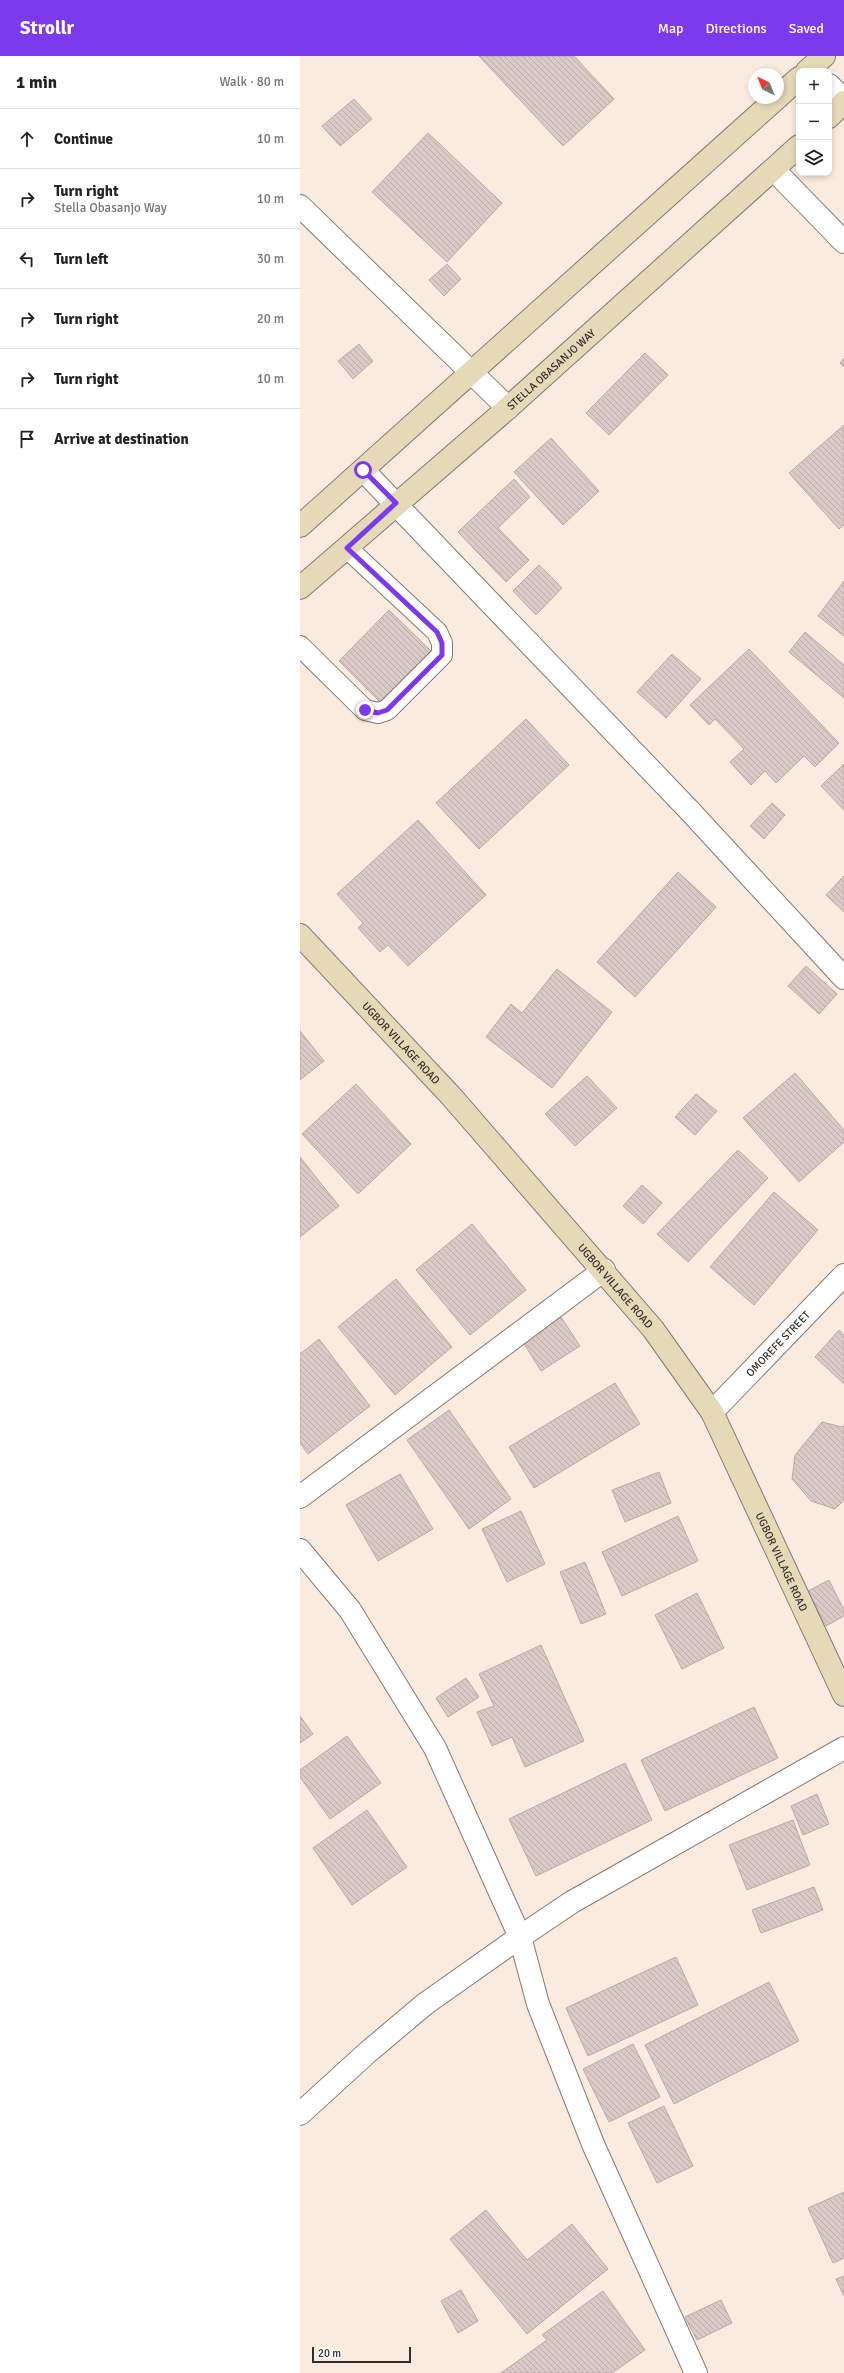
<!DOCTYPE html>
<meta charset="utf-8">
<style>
:root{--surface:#fff;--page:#f2f2f2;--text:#222;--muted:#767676;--line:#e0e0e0;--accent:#7c3aed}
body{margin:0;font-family:Signika,sans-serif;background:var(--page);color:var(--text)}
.controls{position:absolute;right:12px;top:12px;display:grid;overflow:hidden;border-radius:8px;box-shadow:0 2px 6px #0003}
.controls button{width:36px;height:36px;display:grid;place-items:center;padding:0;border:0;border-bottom:1px solid var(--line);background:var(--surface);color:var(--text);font:20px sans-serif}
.compass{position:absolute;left:448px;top:12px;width:36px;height:36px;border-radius:50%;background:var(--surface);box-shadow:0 2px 6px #0003;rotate:317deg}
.scale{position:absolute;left:12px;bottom:10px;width:99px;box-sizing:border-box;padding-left:4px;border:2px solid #322d29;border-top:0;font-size:11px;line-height:14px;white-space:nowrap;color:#322d29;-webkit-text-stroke:3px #fff;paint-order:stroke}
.stop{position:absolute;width:12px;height:12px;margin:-9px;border:3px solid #7c3aed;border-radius:50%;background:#fff}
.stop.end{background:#7c3aed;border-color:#fff;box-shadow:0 1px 4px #0008}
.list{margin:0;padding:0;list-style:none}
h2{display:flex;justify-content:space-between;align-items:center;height:52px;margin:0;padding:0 16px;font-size:17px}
h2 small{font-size:13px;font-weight:400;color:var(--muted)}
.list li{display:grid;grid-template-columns:26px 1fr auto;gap:12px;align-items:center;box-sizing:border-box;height:60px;padding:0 16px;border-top:1px solid var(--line)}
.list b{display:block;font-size:15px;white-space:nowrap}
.list p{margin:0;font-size:13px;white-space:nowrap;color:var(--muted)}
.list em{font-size:13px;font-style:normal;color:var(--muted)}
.icon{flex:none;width:22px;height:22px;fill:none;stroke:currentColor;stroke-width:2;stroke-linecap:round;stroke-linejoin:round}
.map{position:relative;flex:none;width:544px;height:2317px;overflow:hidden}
header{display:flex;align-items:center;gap:24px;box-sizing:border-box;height:56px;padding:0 20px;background:var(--accent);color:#fff}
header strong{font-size:19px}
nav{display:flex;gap:22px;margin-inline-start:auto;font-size:14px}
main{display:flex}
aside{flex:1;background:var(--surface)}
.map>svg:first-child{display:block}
.building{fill:url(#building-back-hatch);stroke:#baa9a7}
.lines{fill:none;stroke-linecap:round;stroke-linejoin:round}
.lane-casing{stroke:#867971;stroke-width:22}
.street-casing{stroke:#867971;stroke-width:24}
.secondary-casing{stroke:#867971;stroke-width:24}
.lane{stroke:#fff;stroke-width:20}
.street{stroke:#fff;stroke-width:22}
.secondary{stroke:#e5d9b8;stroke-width:22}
.route{stroke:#7c3aed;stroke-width:5}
.labels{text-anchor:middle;stroke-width:3;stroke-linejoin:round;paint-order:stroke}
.street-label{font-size:11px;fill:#322d29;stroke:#fff}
</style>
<header>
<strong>Strollr</strong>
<nav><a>Map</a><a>Directions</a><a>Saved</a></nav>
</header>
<main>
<aside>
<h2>1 min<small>Walk · 80 m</small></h2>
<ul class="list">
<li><svg class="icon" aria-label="ahead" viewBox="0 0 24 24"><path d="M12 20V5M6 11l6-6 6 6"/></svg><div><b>Continue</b></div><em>10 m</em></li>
<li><svg class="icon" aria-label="right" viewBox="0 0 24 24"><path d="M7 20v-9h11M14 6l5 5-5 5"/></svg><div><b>Turn right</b><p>Stella Obasanjo Way</p></div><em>10 m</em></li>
<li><svg class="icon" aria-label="left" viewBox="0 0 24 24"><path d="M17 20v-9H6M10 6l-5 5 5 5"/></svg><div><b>Turn left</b></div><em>30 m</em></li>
<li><svg class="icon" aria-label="right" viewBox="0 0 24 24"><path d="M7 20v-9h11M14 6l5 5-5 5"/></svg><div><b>Turn right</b></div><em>20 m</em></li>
<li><svg class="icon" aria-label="right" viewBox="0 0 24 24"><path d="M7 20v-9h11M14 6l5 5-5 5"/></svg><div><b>Turn right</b></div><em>10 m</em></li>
<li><svg class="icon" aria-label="arrive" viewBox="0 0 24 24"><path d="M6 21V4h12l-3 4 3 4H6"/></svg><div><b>Arrive at destination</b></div></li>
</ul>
</aside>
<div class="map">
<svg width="544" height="2317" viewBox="0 0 544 2317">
<defs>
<pattern id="building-back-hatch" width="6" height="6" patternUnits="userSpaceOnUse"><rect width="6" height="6" fill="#dbc9c7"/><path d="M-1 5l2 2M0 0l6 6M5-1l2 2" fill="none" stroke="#bcadab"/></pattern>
</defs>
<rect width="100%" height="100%" fill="#faebe1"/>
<g class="building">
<polygon points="179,0 274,0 314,43 263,90"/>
<polygon points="54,43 72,63 40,90 22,70"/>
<polygon points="128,77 202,147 147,206 72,136"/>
<polygon points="147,208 161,223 144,240 129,224"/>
<polygon points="59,288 73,305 53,323 38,305"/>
<polygon points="345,297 368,319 309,379 286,357"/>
<polygon points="544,302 544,311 540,307"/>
<polygon points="544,369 544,469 539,473 489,417"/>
<polygon points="251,382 299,435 263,469 214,416"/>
<polygon points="214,423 230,441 198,472 229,504 206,526 158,476"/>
<polygon points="239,509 262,532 236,559 213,535"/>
<polygon points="544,525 544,580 518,560"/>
<polygon points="89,554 131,595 80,646 39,605"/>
<polygon points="505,576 544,609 544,642 489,596"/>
<polygon points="449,593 539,687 515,711 504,700 476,727 465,715 451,729 430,706 444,693 415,663 409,669 390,649"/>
<polygon points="372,598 401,623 366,662 337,636"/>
<polygon points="226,663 269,709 179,793 136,747"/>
<polygon points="544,708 544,754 521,730"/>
<polygon points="472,747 485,759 464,783 450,770"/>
<polygon points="118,764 186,839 108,910 88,889 80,896 58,872 63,867 37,838"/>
<polygon points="378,816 416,851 335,941 297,906"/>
<polygon points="544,820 544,856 526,839"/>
<polygon points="506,910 537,938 519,958 488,930"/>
<polygon points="257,913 312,956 252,1032 186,981 211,948 222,957"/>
<polygon points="0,975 24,1005 0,1024"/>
<polygon points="495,1017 544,1074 544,1086 499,1126 443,1062"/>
<polygon points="287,1020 317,1052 275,1090 245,1058"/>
<polygon points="56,1028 111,1088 58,1138 2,1078"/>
<polygon points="396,1038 417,1055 395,1079 375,1061"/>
<polygon points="438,1094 468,1122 388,1206 357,1178"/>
<polygon points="0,1101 39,1150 0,1181"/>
<polygon points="342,1129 362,1147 343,1168 323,1150"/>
<polygon points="474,1136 518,1174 454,1249 410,1211"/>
<polygon points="172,1168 226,1234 170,1279 116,1214"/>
<polygon points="96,1223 152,1291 95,1339 38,1271"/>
<polygon points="261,1261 280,1290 241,1315 223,1286"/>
<polygon points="539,1274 544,1279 544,1328 515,1301"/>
<polygon points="19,1283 70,1350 8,1398 0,1387 0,1298"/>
<polygon points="315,1327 340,1368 234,1432 209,1391"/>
<polygon points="149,1354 211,1443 169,1473 107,1384"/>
<polygon points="522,1366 542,1371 544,1369 544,1444 535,1453 511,1445 492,1423 495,1399"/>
<polygon points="359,1416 371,1447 325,1466 312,1434"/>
<polygon points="100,1418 133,1473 78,1505 46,1449"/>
<polygon points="221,1455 245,1508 207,1526 182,1473"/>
<polygon points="378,1460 398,1505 322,1540 302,1496"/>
<polygon points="285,1506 306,1558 281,1568 260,1516"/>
<polygon points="529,1524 544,1554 544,1560 526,1570 508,1535"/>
<polygon points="397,1537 424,1592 382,1613 355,1559"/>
<polygon points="241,1589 284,1685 225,1711 212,1681 192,1690 177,1656 194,1650 179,1618"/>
<polygon points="166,1622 179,1641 148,1661 136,1642"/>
<polygon points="454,1651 478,1702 365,1755 341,1704"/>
<polygon points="0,1660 13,1678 0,1687"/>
<polygon points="47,1680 81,1727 30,1763 0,1721 0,1714"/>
<polygon points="325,1707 352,1764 236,1820 209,1763"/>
<polygon points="517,1738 529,1768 503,1779 491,1750"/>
<polygon points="67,1754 107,1811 52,1849 13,1792"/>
<polygon points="493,1764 510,1809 447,1834 429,1789"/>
<polygon points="514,1831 523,1854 461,1877 452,1854"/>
<polygon points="376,1901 398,1949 288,2000 266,1952"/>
<polygon points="469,1926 499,1985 374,2048 345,1989"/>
<polygon points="333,1988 360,2041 309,2066 283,2013"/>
<polygon points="364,2050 393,2110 357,2127 328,2067"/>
<polygon points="544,2136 544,2202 533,2207 508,2152"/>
<polygon points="186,2154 227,2204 272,2168 308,2213 227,2278 150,2183"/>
<polygon points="544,2220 544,2240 536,2223"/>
<polygon points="161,2234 178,2265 158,2277 141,2245"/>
<polygon points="303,2235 345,2294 312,2317 201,2317 247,2284 242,2279"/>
<polygon points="421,2244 432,2267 397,2284 385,2261"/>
</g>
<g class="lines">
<g class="lane-casing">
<polyline id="lane" points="0,590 65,654 78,657 87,654 142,599 142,587 137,576 47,492"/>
</g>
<g class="street-casing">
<g id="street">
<polyline points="529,29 544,44"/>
<polyline points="474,114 544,186"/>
<polyline points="0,150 208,352"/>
<polyline points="63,414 389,754 544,922"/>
<path id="s1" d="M412 1356 544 1219"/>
<polyline points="0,1441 304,1214"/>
<polyline points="0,1494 50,1554 135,1692 220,1881 125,1948 68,1996 0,2058"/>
<polyline points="396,2317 293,2088 238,1948 220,1881 272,1846 544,1692"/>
</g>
</g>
<g class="secondary-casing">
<g id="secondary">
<polyline points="507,15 524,0"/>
<polyline points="478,41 499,22"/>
<polyline points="529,61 544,46"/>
<polyline points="0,470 477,42"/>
<path id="s2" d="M0 532 208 352 499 90"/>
<path id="s3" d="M0 879 151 1040 353 1273 412 1356 544 1639"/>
</g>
</g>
<use href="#lane" class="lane"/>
<use href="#street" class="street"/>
<use href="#secondary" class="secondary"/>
</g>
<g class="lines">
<polyline class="route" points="63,414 96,447 47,492 137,576 142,587 142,599 87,654 78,657 65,654"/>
</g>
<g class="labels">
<g class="street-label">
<text dy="4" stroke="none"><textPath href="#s2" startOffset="333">STELLA OBASANJO WAY</textPath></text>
<text dy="4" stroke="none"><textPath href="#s3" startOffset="148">UGBOR VILLAGE ROAD</textPath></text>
<text dy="4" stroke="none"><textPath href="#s3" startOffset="472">UGBOR VILLAGE ROAD</textPath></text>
<text dy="4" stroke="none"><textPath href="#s1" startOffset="95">OMOREFE STREET</textPath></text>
<text dy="4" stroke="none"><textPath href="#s3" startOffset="796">UGBOR VILLAGE ROAD</textPath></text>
</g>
</g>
</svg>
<div class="controls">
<button>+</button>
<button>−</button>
<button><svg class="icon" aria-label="layers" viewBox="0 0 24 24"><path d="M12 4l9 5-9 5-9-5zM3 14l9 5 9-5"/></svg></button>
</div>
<svg class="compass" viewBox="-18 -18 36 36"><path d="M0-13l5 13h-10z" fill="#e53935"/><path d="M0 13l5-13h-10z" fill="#767676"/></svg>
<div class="scale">20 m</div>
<div class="stop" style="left:63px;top:414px"></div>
<div class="stop end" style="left:65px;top:654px"></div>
</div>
</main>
